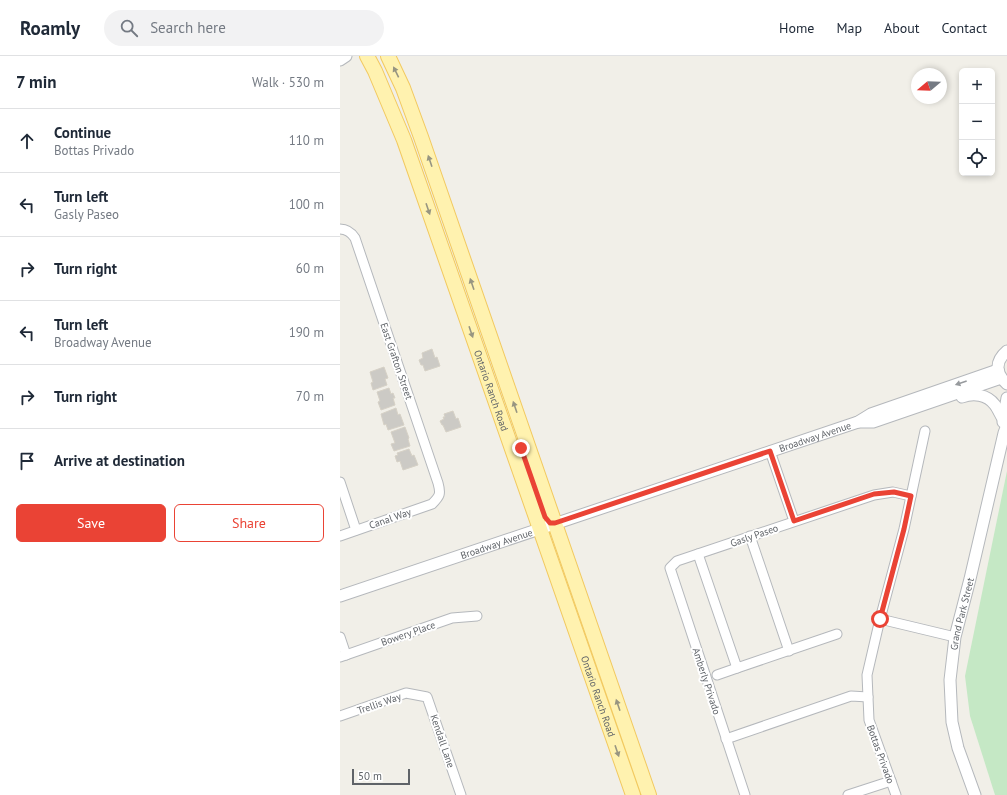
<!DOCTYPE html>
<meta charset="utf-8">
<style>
:root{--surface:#fff;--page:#f2f2f3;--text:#1f2937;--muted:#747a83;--line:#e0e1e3;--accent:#ea4335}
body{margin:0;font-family:"PT Sans",sans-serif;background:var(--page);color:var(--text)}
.controls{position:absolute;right:12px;top:12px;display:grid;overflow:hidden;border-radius:6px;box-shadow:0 2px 6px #0003}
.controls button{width:36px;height:36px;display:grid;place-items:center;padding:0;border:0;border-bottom:1px solid var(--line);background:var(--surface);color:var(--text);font:20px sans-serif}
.compass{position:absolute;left:571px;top:12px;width:36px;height:36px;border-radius:50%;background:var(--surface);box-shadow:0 2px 6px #0003;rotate:251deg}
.scale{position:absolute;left:12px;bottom:10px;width:58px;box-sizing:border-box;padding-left:4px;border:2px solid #5f6368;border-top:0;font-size:11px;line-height:14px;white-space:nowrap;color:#5f6368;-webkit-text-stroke:3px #fff;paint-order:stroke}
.stop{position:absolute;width:12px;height:12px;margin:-9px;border:3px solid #ea4335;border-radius:50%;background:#fff}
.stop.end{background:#ea4335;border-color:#fff;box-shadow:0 1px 4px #0008}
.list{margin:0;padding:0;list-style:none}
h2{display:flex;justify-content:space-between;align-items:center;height:52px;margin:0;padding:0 16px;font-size:17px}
h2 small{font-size:13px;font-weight:400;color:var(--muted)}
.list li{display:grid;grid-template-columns:26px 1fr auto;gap:12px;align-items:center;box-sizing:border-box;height:64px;padding:0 16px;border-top:1px solid var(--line)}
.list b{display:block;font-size:15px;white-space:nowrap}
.list p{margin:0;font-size:13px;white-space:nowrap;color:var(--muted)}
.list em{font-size:13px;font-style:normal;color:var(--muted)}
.actions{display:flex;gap:8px;padding:12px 16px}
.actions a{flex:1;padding:9px 0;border:1px solid var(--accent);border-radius:6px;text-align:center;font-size:14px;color:var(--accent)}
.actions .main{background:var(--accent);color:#fff}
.icon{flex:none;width:22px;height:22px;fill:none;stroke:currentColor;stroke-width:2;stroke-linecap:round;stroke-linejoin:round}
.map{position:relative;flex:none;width:667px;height:739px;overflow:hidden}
header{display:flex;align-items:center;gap:24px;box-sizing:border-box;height:56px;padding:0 20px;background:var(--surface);border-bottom:1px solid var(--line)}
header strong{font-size:19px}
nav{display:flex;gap:22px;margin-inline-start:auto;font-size:14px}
.search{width:280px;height:36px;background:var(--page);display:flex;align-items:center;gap:10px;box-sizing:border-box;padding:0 14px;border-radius:22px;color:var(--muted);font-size:15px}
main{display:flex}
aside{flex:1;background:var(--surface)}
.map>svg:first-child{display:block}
.green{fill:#c5e8c5}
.building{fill:#cccac5;stroke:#d6d1c6}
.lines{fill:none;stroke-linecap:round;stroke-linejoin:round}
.minor-casing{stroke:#b5b8bc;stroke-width:11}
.tertiary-casing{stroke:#b5b8bc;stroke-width:13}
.primary-casing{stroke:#f2c960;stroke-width:16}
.minor{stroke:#fff;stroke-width:9}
.tertiary{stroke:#fff;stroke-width:11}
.primary{stroke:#fff2af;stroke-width:14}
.oneway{fill:#979581}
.oneway2{fill:#979a9d}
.route{stroke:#ea4335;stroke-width:5}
.labels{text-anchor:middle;stroke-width:4;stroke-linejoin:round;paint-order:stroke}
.street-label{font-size:10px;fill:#5f6368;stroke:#fff}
</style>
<header>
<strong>Roamly</strong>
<div class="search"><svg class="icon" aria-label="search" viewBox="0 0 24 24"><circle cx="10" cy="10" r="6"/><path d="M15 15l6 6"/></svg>Search here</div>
<nav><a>Home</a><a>Map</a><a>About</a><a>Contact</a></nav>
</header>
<main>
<aside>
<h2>7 min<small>Walk · 530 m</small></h2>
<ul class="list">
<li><svg class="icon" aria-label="ahead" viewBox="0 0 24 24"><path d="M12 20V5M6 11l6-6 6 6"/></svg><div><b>Continue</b><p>Bottas Privado</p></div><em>110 m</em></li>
<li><svg class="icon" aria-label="left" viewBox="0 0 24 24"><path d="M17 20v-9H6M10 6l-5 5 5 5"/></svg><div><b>Turn left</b><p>Gasly Paseo</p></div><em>100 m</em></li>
<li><svg class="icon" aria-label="right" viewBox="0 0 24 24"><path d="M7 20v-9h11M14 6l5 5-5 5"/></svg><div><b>Turn right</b></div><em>60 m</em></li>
<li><svg class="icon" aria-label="left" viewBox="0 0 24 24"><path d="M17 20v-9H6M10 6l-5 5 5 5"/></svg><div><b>Turn left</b><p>Broadway Avenue</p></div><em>190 m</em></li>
<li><svg class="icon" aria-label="right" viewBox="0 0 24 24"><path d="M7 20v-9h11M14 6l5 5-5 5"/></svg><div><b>Turn right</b></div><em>70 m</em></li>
<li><svg class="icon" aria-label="arrive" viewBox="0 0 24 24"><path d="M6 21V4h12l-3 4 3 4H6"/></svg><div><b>Arrive at destination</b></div></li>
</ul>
<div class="actions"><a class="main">Save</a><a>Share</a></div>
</aside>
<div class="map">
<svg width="667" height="739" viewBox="0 0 667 739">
<rect width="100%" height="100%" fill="#f1efe8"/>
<polygon class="green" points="667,415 667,739 655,739 630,660 625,620"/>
<g class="building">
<polygon points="92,293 95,302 97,301 100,310 85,315 83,309 81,309 79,304 83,302 82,297"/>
<polygon points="44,311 48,322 45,323 47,329 33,334 31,327 33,326 30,316"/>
<polygon points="49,332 51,338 53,337 55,342 53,342 55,349 41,354 38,346 40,345 37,336"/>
<polygon points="56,352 58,359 60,358 64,369 48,374 46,368 44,369 41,358"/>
<polygon points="113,355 116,363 118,362 121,371 106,376 103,369 102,369 100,365 104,363 103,361 105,361 104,358"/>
<polygon points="65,371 69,382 68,383 70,390 54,395 51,388 55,387 51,376"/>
<polygon points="69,393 72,400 74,399 78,409 63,414 60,405 57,406 55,400 58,399 57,397"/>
</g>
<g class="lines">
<g class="minor-casing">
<g id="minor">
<path d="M0 173C7 173 11 176 15 182L98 427C101 438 100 440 92 448L0 480"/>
<polyline points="430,395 454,465"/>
<polyline points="0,426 16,474"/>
<polyline points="410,480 449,595"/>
<polyline points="358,498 397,612 497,578"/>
<polyline points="540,563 615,581"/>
<polyline points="0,581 6,599"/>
<polyline points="0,601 112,562 137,560"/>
<polyline points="377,619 397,612"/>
<polyline points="0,660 66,637 87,641 121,739"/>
<polyline points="386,683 511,640 528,641"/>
<polyline points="405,739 330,512 337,505 534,439 553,436 571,440"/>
<polyline points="508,739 551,725"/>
<polyline points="556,739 529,664 527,619 540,563 564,473 585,375"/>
</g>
</g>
<g class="tertiary-casing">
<g id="tertiary">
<polyline points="0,4 6,0"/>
<path d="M667 295C654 306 656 318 667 328"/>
<path d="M622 341C633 337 647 338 655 349 658 353 660 358 663 363"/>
<polyline points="518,366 533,366 661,322"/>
<polyline points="663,366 667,342"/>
<path id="s1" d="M0 540 518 366 531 358 658 314"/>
<path id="s2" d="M635 739 618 692 612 666 610 624 615 581 630 523 664 377 667 369"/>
</g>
</g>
<g class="primary-casing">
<g id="primary">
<path id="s3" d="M27 0 35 15 64 84 293 739"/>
<polyline points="48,0 63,32 81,81 309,739"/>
</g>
</g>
<use href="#minor" class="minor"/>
<use href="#tertiary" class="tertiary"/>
<use href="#primary" class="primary"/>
</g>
<defs><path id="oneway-solid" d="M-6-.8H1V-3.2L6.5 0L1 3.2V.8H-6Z"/></defs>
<g class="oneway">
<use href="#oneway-solid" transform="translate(56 16) rotate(-116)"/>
<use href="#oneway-solid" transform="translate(90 105) rotate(-109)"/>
<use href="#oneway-solid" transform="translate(88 153) rotate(71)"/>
<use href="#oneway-solid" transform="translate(132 228) rotate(-109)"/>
<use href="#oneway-solid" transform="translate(131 276) rotate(71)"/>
<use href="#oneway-solid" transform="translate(175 351) rotate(-109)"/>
<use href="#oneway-solid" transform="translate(278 649) rotate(-109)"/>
<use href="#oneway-solid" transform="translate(277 695) rotate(71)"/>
</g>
<use class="oneway2" href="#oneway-solid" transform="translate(621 327) rotate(161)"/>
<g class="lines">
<polyline class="route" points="181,392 205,461 210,467 215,467 430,395 454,465 534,438 554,436 571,440 564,473 540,563"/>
</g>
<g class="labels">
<g class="street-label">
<text transform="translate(57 305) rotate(71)" y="4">East Grafton Street</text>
<text dy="4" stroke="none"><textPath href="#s3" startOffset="357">Ontario Ranch Road</textPath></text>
<text dy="4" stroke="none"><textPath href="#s1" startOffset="501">Broadway Avenue</textPath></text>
<text transform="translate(50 462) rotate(-19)" y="4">Canal Way</text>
<text transform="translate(414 479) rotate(-19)" y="4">Gasly Paseo</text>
<text dy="4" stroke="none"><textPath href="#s1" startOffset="165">Broadway Avenue</textPath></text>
<text dy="4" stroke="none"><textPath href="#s2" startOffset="186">Grand Park Street</textPath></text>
<text transform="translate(68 577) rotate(-19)" y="4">Bowery Place</text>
<text transform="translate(367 625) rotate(72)" y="4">Amberly Privado</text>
<text dy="4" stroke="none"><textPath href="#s3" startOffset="681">Ontario Ranch Road</textPath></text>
<text transform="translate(39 647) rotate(-19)" y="4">Trellis Way</text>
<text transform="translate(103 685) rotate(71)" y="4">Kendall Lane</text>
<text transform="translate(541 698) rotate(70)" y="4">Bottas Privado</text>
</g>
</g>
</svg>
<div class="controls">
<button>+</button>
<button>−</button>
<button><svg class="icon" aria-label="locate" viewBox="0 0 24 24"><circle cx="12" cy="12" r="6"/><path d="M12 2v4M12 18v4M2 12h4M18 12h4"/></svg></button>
</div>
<svg class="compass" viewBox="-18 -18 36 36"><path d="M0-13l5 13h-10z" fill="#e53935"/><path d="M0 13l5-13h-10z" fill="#747a83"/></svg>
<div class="scale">50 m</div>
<div class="stop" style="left:540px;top:563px"></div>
<div class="stop end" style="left:181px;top:392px"></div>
</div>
</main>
